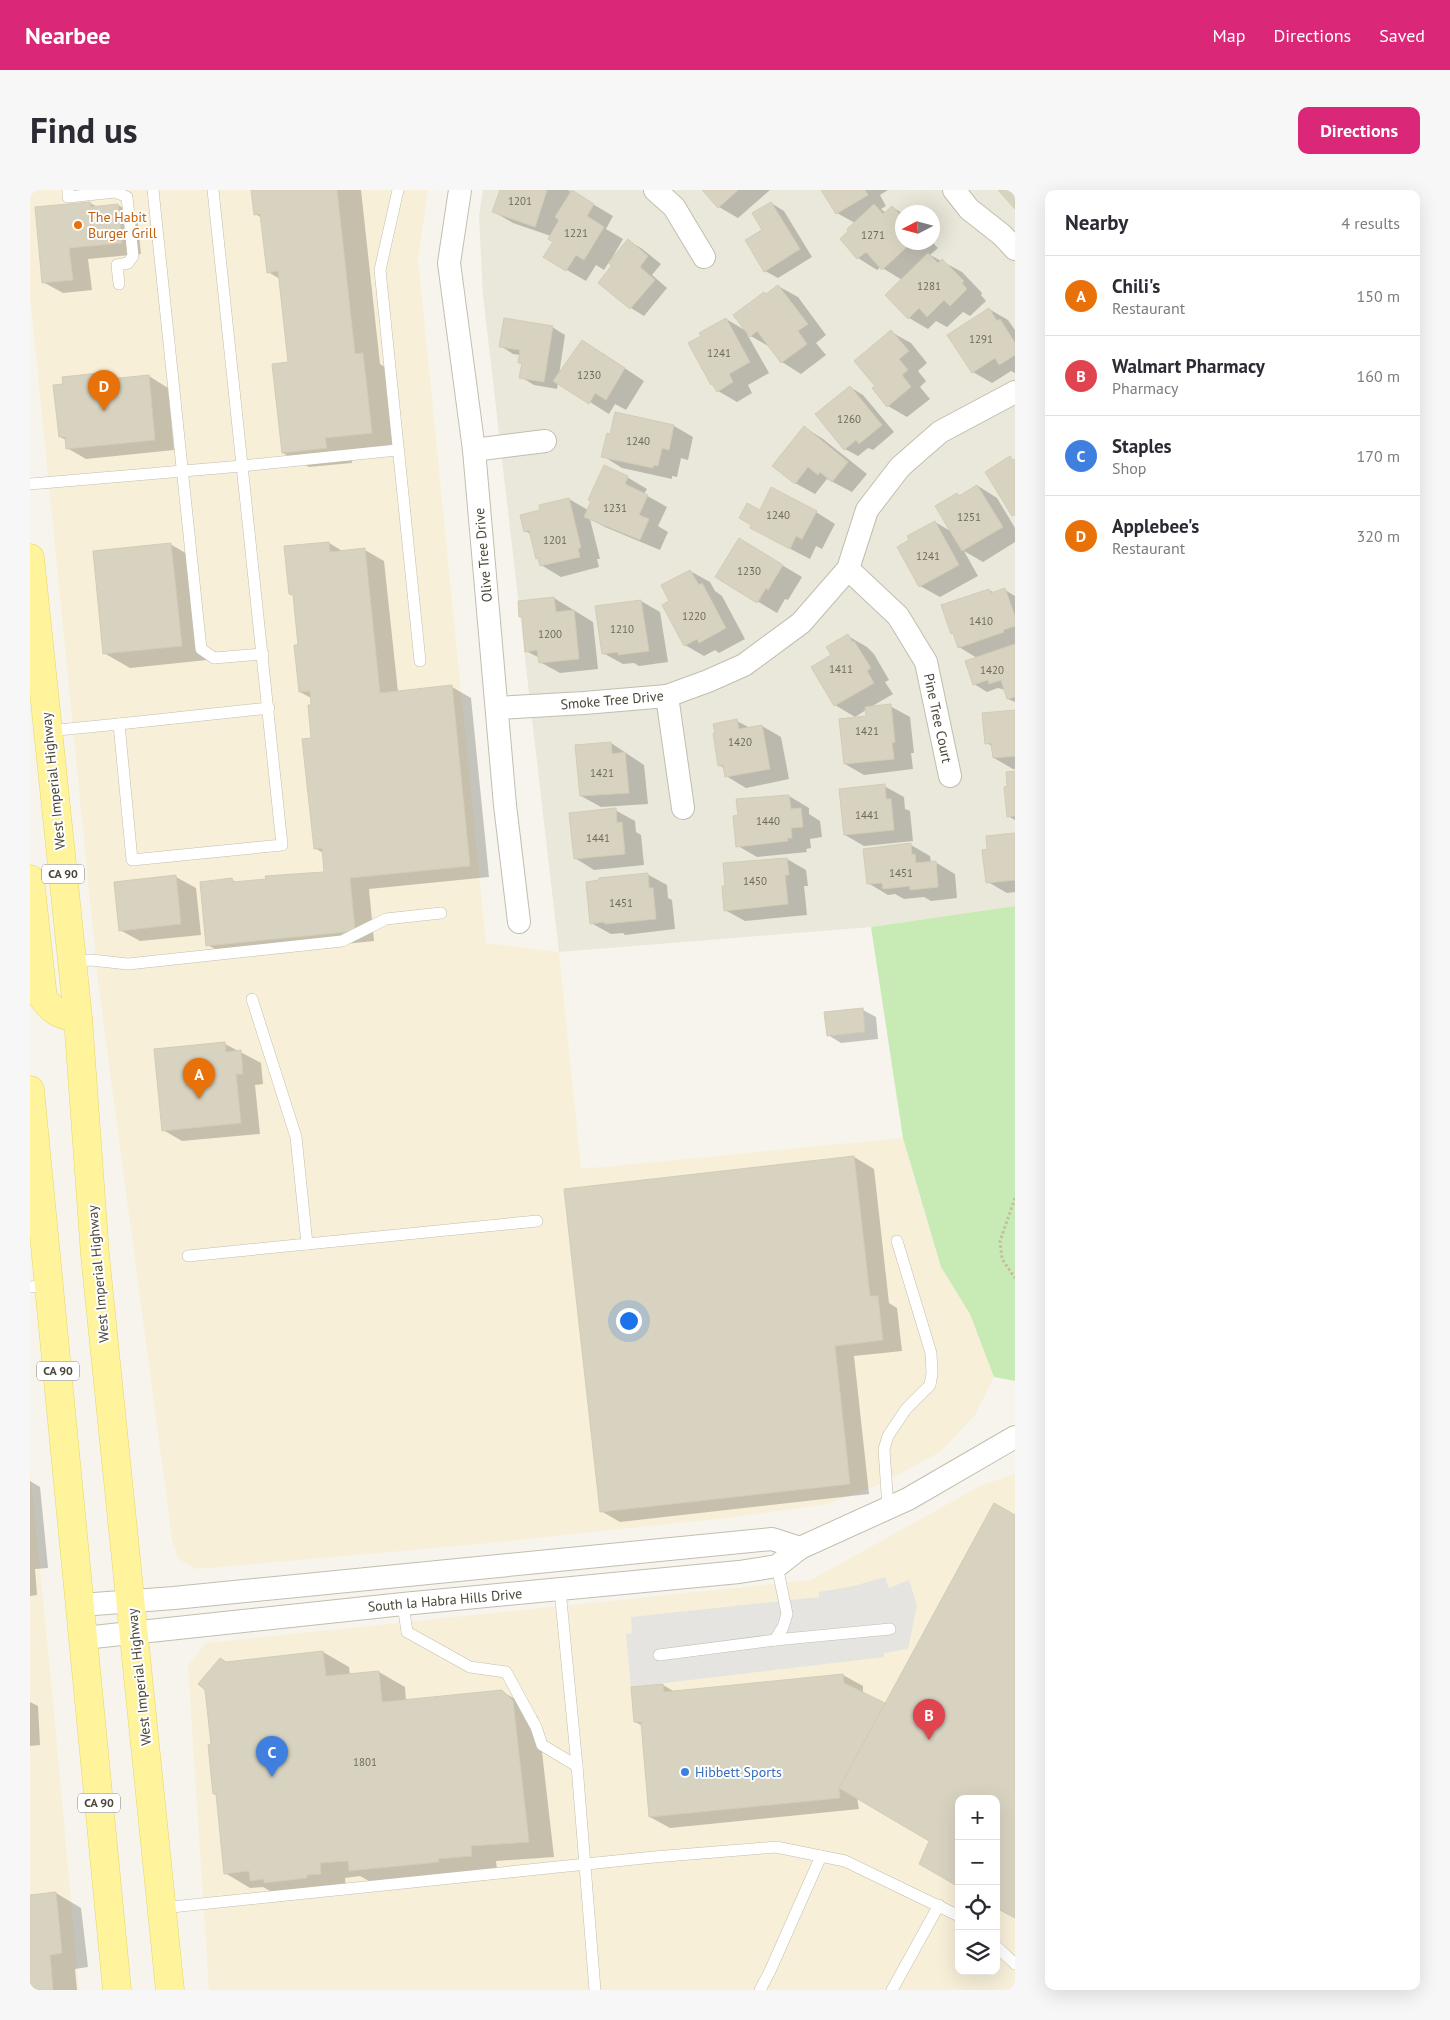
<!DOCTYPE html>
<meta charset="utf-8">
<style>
:root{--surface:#fff;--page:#f7f7f7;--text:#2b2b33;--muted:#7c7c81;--line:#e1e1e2;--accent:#db2777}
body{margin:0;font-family:"PT Sans",sans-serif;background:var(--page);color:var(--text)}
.controls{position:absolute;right:15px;bottom:15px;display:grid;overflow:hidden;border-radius:10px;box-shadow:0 5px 20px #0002}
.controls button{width:45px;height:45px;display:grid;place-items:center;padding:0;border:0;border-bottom:1px solid var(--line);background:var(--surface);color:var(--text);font:25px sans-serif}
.compass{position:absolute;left:865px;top:15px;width:45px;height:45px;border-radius:50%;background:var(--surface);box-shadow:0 5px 20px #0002;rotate:264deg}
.you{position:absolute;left:598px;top:1130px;width:18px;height:18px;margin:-12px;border:4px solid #fff;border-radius:50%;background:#1a73e8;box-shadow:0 0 0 8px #1a73e833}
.badge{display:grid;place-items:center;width:32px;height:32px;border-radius:50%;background:var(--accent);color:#fff;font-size:16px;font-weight:700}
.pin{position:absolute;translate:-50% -41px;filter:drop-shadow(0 1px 2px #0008)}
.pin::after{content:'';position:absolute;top:26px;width:18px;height:15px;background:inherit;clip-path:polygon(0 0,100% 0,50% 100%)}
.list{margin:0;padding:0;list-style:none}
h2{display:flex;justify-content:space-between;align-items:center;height:65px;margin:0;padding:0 20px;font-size:21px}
h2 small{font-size:16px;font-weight:400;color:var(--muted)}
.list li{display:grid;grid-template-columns:32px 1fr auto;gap:15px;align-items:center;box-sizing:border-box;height:80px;padding:0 20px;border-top:1px solid var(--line)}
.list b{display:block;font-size:19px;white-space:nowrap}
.list p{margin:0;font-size:16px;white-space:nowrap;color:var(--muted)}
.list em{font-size:16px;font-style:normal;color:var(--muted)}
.icon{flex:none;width:28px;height:28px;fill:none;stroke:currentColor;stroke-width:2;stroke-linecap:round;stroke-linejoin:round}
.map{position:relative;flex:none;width:985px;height:1800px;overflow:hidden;border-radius:10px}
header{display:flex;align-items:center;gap:30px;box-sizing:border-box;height:70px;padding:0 25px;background:var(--accent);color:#fff}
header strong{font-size:24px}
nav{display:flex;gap:28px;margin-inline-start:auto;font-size:18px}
.intro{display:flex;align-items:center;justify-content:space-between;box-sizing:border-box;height:120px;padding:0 30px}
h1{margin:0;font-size:35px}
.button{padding:12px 22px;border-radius:10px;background:var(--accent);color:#fff;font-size:18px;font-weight:700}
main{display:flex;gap:30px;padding:0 30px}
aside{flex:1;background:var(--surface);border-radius:10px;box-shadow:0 5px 20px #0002}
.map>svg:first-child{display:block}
.residential{fill:#eae8da;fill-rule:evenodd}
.commercial{fill:#f7efd8;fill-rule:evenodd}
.green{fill:#c8eab5}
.parking{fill:#e5e4e0}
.shadow{fill:#0003}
.building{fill:#d8d3c1;stroke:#d3ccb4}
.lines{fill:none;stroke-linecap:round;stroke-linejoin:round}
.service-casing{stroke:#c2beae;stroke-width:12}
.minor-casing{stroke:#c2beae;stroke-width:24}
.primary-casing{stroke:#e5d66a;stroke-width:29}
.path{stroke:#c4bd9f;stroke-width:3;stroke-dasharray:2.5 2.5;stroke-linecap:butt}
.service{stroke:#fff;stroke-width:11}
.minor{stroke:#fff;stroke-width:22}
.primary{stroke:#fff49c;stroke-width:28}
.food-dot{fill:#e8710a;stroke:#fff;stroke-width:2}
.shop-dot{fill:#3f7fe0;stroke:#fff;stroke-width:2}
.labels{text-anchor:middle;stroke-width:4;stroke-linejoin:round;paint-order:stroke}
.number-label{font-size:11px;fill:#6e6a5b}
.shield{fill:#fff;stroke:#817e74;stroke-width:1}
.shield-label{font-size:12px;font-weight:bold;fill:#4b4739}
.food-label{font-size:14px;fill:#c56008;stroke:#fff;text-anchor:start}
.street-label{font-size:14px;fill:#4b4739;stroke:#fff}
.shop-label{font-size:14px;fill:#366cbe;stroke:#fff;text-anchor:start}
</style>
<header>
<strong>Nearbee</strong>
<nav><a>Map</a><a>Directions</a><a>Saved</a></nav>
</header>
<div class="intro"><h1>Find us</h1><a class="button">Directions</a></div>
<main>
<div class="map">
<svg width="985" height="1800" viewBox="0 0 985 1800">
<rect width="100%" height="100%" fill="#f6f4ec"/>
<path class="residential" d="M453 0H985V716L841 737 529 762 453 105 449 26ZM872 22H902V52H872Z"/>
<g class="commercial">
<polygon points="0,0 398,0 388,69 456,753 529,762 551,979 873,948 911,1077 940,1124 964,1187 945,1225 910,1262 852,1293 798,1314 705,1327 439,1355 166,1379 148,1369 142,1349 68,791 0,105"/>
<polygon points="0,1279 22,1500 49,1800 0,1800"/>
<path d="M985 1284V1800H179L158 1476 176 1453 781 1390 952 1295ZM929 1609H966V1781H929Z"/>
</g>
<polygon class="green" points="985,716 985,1191 964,1187 940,1124 911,1077 873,948 841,737"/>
<polygon class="parking" points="855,1387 859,1398 879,1390 887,1415 878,1459 854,1463 854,1467 601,1497 596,1444 602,1443 601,1427 789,1407 789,1402 824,1396"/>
<g class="shadow">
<polygon points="222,0 331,0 350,174 358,179 367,257 321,262 322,273 279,277 253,263 260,173 250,89 238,82 232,28 225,24"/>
<polygon points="471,0 538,0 561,13 583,26 576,39 593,49 582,68 583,69 598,51 611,58 631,74 622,85 637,98 614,126 601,118 570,92 583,75 579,72 574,80 566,75 556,91 537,80 521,46 483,33 464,22"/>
<polygon points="674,0 740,0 708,28 689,17"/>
<polygon points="793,0 858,0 850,5 856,16 851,19 856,23 862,17 872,23 872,52 902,52 908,58 900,65 932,82 952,103 951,105 956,111 940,126 933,122 917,137 906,131 898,139 879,128 872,90 851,77 847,80 828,68 811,49 825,33 807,23"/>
<polygon points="60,13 68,17 88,15 107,26 111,64 58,69 62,100 33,103 13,92"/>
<polygon points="741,13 754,21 782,67 748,88 735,81 734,40"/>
<polygon points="748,96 768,107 796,145 786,153 796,165 771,184 752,172 740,157 717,144 739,183 718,195 722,203 707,212 688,201 696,129 718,142 737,105"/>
<polygon points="959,119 978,130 985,140 985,183 981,181 962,193 943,182"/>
<polygon points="522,137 535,145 529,185 572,163 614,191 596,220 585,214 579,224 528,192 527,199 504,195 491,187 493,174 489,172 490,165 483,164 471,156"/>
<polygon points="861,142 881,153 897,173 888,181 896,191 890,197 900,209 877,227 858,216 846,196"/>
<polygon points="70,184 81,190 119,186 138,198 144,260 56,269 37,258 36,250 30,247 34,195"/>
<polygon points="820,197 833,205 864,242 843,260 838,258 828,266 815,259"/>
<polygon points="586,223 644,236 663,247 658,270 651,268 647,287 642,286 642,289 592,278 573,266 581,246"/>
<polygon points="774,237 793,249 837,284 822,302 797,289 785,304 765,293"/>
<polygon points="597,287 617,299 614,304 637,317 628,336 638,342 630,360 575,337 560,329 570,369 567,369 569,377 531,387 511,375 510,369 507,368 501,344 495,341 511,320 539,309 558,320"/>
<polygon points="948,296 967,308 985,338 985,352 953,372 934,361 948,386 910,407 890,396 905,332 922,342 927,305 930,307"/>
<polygon points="730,321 786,322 805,334 792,359 786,356 780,369 741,349"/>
<polygon points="299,353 314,362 335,360 354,371 368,502 422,497 441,508 459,687 339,699 344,751 197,766 178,755 202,690 208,693 296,683 293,663 285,658 281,508 270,502 269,456"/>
<polygon points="140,354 166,369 177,470 100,478 74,463"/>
<polygon points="728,361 772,387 758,410 755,409 747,423 727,411"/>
<polygon points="660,381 680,392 685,401 692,406 715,449 689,463 685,460 674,466 655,455 641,411"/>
<polygon points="959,400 965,403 975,400 985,406 985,512 978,509 975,500 968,498 957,502 944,494 947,468 929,457 925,445 922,443"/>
<polygon points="524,408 563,432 568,479 530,483 510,472 510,468 496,461 493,428 491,426"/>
<polygon points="611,411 630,422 638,472 609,476 604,473 593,474 573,463"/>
<polygon points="818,446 837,457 844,464 859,490 855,492 863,504 839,518 860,516 880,527 884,563 881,563 883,579 834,585 815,574 837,527 836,520 825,527 805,515 783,478 803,466"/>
<polygon points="985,521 985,579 983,579 964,568 963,557 957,553"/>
<polygon points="707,531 720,538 732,536 751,547 759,589 716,598 696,586 695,579 689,575"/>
<polygon points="581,553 614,575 618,614 571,617 551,606"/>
<polygon points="985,582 985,630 978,626 978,598"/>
<polygon points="854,596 874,607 875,619 880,621 883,651 834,656 815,645"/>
<polygon points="759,606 779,618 779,624 790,631 792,647 780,649 781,658 776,659 777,662 727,667 708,656"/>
<polygon points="585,620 605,631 606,642 611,645 614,675 564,680 545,668"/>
<polygon points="985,644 985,702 977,703 958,692 959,660"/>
<polygon points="881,655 900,666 901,673 905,672 925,684 927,708 901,711 894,707 874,709 865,704 858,705 838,693"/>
<polygon points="757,669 776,680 778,696 774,696 777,725 715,731 695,720"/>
<polygon points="617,684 637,695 638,708 642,710 645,739 595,745 593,743 581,744 561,733"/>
<polygon points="146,687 166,698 171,745 110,751 90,740"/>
<polygon points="833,820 846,827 848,849 811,853 798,845"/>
<polygon points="195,854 231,873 233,894 225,895 230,944 152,951 133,940"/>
<polygon points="824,967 844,979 859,1113 867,1118 872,1161 824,1166 839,1304 590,1332 571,1321 535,1000"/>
<polygon points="0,1291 10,1297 18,1378 5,1379 7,1405 0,1406"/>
<polygon points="985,1326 985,1727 966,1609 929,1609 901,1650 827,1607 829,1619 640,1638 620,1627 613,1536 605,1532 633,1495 645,1502 813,1485 833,1496 833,1504 855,1515"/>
<polygon points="293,1462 319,1477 320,1485 349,1482 375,1497 376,1511 471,1501 497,1516 508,1527 524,1667 466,1671 467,1680 346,1695 330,1686 315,1688 316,1698 247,1705 233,1697 220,1698 195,1683 187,1605 184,1604 182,1556 198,1473"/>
<polygon points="0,1512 8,1516 10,1555 0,1556"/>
<polygon points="26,1703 51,1718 58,1777 45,1779 47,1800 0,1800 0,1706"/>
</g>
<g class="building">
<polygon points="221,0 307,0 325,164 333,163 342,243 295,248 297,258 252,263 242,174 258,172 248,81 237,83 230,24 224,25"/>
<polygon points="470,0 517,0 505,37 462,22"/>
<polygon points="542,0 564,14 557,26 574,37 554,70 546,65 536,81 513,67 523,52 518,49 529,30 525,27"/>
<polygon points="672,0 708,0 688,18"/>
<polygon points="791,0 835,0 838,5 806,24"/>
<polygon points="968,0 985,0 985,19"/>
<polygon points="60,12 61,17 88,14 92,53 39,58 43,90 12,93 5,17"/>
<polygon points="741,12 770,59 734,82 715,50 732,40 722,23"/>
<polygon points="844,14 853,24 862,16 872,27 872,52 882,52 852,80 836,62 827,69 810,49 818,41 817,39"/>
<polygon points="598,49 618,66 610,77 625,90 600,119 568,93 582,75 578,73"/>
<polygon points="898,63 908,73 912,69 934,91 932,93 937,99 920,116 914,110 897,127 889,118 878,129 855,105"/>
<polygon points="748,95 778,134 768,141 777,154 751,173 727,141 720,147 703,125 734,102 736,104"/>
<polygon points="959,118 967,131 970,129 985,153 985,165 969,175 965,168 942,183 917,145"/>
<polygon points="474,128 523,136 514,192 489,188 492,173 488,173 490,160 469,157"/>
<polygon points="696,128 720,172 699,184 703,192 687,202 682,194 681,195 658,153 671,146 669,143"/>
<polygon points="861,140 879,161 869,169 878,180 872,185 881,197 857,217 842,198 845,196 824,171"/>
<polygon points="552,150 595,178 576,210 565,203 559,214 523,191"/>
<polygon points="70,183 71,190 119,185 125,250 36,259 35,247 29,247 23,195 33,194 32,187"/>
<polygon points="820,196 852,235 829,254 826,250 814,260 785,224"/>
<polygon points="585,222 644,235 639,260 632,258 628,276 623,275 623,278 571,267 577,243 580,244"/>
<polygon points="774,236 818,272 802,292 790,282 788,285 778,277 765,294 742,276"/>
<polygon points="980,266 983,270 985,269 985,326 984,324 982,326 955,282"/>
<polygon points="574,275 598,286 595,294 618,305 609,325 619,329 610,350 554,327 561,311 558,310"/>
<polygon points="947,295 973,337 932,361 905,316 927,303 929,306"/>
<polygon points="741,297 787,321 772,349 766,346 760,359 720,338 721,335 709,328 717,313 730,320"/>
<polygon points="539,308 551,358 548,358 550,367 510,376 508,368 506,369 499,340 494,342 490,325 510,320 509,315"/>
<polygon points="905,331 929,375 889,397 867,357 879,350 877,346"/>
<polygon points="709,348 753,375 738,400 736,398 727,413 685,387"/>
<polygon points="299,352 300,362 335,358 350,503 422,495 440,676 320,688 325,741 176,756 170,692 202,688 203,692 236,689 235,686 294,682 292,658 284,659 272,549 281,548 278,515 281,515 280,501 269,502 264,455 268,455 263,405 259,404 254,356"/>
<polygon points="141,353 152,456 73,464 63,361"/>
<polygon points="660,380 669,395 672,393 696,438 669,453 667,449 654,456 632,415 639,411 631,395"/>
<polygon points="975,398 985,427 985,436 973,440 974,442 928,458 923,443 921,444 911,415 959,399 961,403"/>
<polygon points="524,407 526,422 544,420 549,469 509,473 507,460 495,462 492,427 489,427 488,411"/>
<polygon points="611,410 619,461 588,465 588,462 572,464 565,416"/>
<polygon points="818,444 822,452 824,451 841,478 837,481 844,493 804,516 781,477 801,465 796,457"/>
<polygon points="985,454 985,507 977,509 971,490 959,494 958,490 943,495 935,471"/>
<polygon points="861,514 865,552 862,553 864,569 814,574 809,529 836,526 835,517"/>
<polygon points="985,520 985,566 963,568 961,553 955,554 952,523"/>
<polygon points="707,529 709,539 732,535 740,579 695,587 693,575 688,576 683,543 685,543 683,534"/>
<polygon points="581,552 582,564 595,562 599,603 550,606 545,555"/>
<polygon points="985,581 985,626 977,627 974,597 977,596 976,582"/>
<polygon points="855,594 856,609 861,609 864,640 814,645 809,599"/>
<polygon points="759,605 761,619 771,618 773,637 761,638 762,648 757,648 758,651 706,657 703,626 708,625 706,609"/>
<polygon points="586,618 587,633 592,632 595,664 544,669 539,623"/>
<polygon points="985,643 985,690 956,693 952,660 957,659 956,646"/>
<polygon points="881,653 882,665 885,664 886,673 906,671 908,697 880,700 880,696 853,699 852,693 837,694 833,659"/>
<polygon points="757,668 759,685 755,685 758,714 694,721 692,696 695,696 693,673"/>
<polygon points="618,683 619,698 623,698 626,729 575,734 574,732 560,734 556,692 569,690 569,688"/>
<polygon points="146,685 151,734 89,741 84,692"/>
<polygon points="833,818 835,842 797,846 794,822"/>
<polygon points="195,852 196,862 211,860 213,884 206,884 211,933 132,941 124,859"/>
<polygon points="824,966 840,1106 848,1106 853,1150 805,1156 820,1294 570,1322 534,999"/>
<polygon points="964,1313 985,1325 985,1728 966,1718 966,1609 929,1609 929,1697 889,1674 899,1651 809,1598"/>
<polygon points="293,1461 296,1486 349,1481 352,1512 472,1500 483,1511 499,1652 441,1656 442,1666 408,1669 409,1672 319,1681 318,1671 290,1673 291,1684 277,1685 277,1688 234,1693 234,1689 220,1691 219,1681 194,1684 186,1604 183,1604 178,1555 181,1554 175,1500 168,1494 190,1468 196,1472"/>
<polygon points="813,1484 814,1493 855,1513 809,1598 810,1608 619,1627 611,1532 604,1532 601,1497 633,1494 634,1502"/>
<polygon points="26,1702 32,1763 20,1765 23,1800 0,1800 0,1705"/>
</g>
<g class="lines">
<g class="service-casing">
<g id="service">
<polyline points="38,0 38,7 85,2 97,7 103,66 98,73 87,75 89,94"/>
<polyline points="123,0 171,459 184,468 233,464"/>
<polyline points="368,0 350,80 390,471"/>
<polyline points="0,294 212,276 367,260"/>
<polyline points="89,534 239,518"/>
<polyline points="18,541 89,534 102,670 252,655 183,0"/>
<polyline points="42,772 61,770 98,774 312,751 356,729 411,723"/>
<polyline points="277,1054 507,1031"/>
<polyline points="158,1066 277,1054 266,947 222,809"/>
<polyline points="0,1097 19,1095"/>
<polyline points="858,1318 854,1259 858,1246 876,1219 900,1195 902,1183 901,1163 867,1051"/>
<polyline points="530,1400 547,1576 565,1800"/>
<polyline points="373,1414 377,1442 440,1477 476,1482 506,1537 512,1555 547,1576"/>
<polyline points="745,1450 860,1439"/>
<polyline points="629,1465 745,1450 753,1437 757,1424 747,1376"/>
<polyline points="132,1718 624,1667 746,1657 815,1671 929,1726"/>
<polyline points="966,1756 985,1774"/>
<polyline points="730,1800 740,1781 791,1666"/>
<polyline points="862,1800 909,1715"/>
</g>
</g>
<g class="minor-casing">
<g id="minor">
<polyline points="430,0 419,73 444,260 475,615 489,732"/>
<polyline points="625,0 644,17 674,67"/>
<polyline points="924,0 939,19 972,45 985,59"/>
<polyline points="444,260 515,251"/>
<polyline points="818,379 868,426 896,472 920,586"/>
<polyline points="637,506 653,618"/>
<polyline points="467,518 554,513 637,506 678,491 714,475 771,433 818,379 837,320 870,277 910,242 985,202"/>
<polyline points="51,1415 144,1408 742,1349 770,1358"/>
<polyline points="54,1448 373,1414 709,1382 747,1376 770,1358 878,1309 985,1247"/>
</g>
</g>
<g class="primary-casing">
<g id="primary">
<polyline points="0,368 48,828 65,1065 140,1800"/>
<path d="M0 689 13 808C24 823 30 825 48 828"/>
<polyline points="0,900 87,1800"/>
</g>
</g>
<polyline class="path" points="985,1008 970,1051 972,1069 985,1088"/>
<use href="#service" class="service"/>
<use href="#minor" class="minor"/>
<use href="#primary" class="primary"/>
</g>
<circle class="food-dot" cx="48" cy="35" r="5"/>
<circle class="shop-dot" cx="655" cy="1582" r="5"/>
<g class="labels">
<g class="number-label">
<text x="490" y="15">1201</text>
<text x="546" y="47">1221</text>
<text x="843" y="49">1271</text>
<text x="899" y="100">1281</text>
<text x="951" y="153">1291</text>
<text x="689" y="167">1241</text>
<text x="559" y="189">1230</text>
<text x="819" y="233">1260</text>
<text x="608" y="255">1240</text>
<text x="585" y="322">1231</text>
<text x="748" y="329">1240</text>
<text x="939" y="331">1251</text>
<text x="525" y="354">1201</text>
<text x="898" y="370">1241</text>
<text x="719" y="385">1230</text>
<text x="664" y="430">1220</text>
<text x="951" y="435">1410</text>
<text x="592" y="443">1210</text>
<text x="520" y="448">1200</text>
<text x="811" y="483">1411</text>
<text x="962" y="484">1420</text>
<text x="837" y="545">1421</text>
<text x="710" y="556">1420</text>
<text x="572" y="587">1421</text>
<text x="837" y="629">1441</text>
<text x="738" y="635">1440</text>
<text x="568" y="652">1441</text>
<text x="871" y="687">1451</text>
<text x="725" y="695">1450</text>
<text x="591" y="717">1451</text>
<text x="335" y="1576">1801</text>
</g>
<g class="shield">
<rect x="12" y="674.5" width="42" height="19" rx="4"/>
<rect x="7" y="1171.5" width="42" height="19" rx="4"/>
<rect x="48" y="1603.5" width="42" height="19" rx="4"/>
</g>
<g class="shield-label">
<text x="33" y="688">CA 90</text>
<text x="28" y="1185">CA 90</text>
<text x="69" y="1617">CA 90</text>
</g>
<g class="food-label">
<text x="58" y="32">The Habit<tspan x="58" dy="16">Burger Grill</tspan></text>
</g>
<g class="street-label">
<text transform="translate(453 365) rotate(-95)" y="5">Olive Tree Drive</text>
<text transform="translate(582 510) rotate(-5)" y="5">Smoke Tree Drive</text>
<text transform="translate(908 528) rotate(78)" y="5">Pine Tree Court</text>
<text transform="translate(23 591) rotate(-96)" y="5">West Imperial Highway</text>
<text transform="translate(68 1084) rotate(-95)" y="5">West Imperial Highway</text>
<text transform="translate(415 1410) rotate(-5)" y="5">South la Habra Hills Drive</text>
<text transform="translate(109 1487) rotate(-96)" y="5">West Imperial Highway</text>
</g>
<g class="shop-label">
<text x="665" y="1587">Hibbett Sports</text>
</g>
</g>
</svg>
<div class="controls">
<button>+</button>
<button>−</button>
<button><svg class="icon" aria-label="locate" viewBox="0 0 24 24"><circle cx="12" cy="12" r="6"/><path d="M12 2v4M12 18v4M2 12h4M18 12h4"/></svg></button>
<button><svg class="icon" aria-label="layers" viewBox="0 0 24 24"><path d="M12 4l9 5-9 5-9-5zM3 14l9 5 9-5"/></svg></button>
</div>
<svg class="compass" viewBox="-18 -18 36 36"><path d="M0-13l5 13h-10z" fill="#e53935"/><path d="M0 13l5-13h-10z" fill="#7c7c81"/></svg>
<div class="you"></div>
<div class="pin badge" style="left:169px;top:909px;background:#e8710a">A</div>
<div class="pin badge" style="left:899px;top:1550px;background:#e0444e">B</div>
<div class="pin badge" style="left:242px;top:1587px;background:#3f7fe0">C</div>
<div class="pin badge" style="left:74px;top:221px;background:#e8710a">D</div>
</div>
<aside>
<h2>Nearby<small>4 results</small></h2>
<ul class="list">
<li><span class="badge" style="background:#e8710a">A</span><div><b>Chili's</b><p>Restaurant</p></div><em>150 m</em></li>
<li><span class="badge" style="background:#e0444e">B</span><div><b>Walmart Pharmacy</b><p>Pharmacy</p></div><em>160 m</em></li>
<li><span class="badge" style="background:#3f7fe0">C</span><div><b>Staples</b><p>Shop</p></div><em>170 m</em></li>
<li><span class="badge" style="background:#e8710a">D</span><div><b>Applebee's</b><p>Restaurant</p></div><em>320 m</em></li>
</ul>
</aside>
</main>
